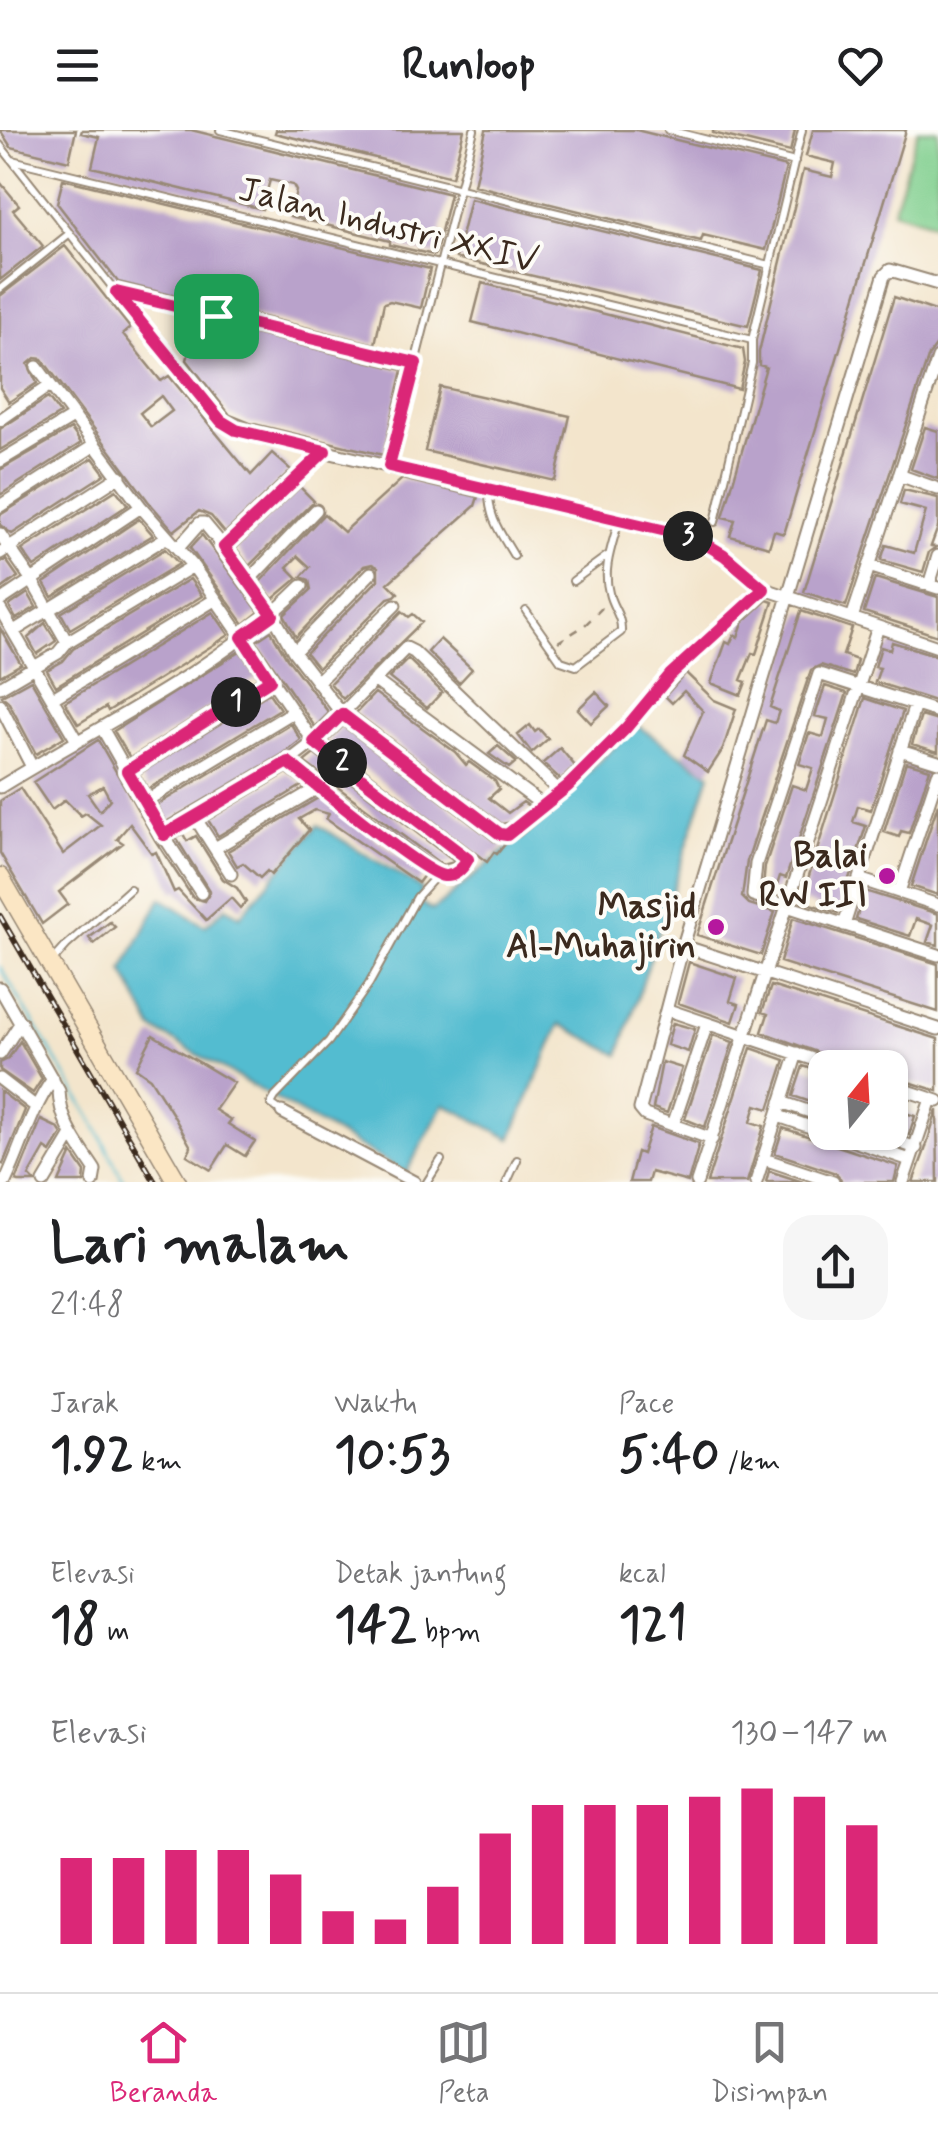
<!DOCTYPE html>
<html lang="id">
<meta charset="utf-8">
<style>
body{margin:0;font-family:Mynerve,sans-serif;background:#f6f6f6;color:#202124;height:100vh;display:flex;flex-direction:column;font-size:38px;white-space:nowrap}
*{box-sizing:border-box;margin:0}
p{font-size:32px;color:#757577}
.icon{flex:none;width:55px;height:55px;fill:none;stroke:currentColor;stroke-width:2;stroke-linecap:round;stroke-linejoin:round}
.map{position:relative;height:1052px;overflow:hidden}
.details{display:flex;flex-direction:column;background:#fff;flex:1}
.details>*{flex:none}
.needle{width:65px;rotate:18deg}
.buttons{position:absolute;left:808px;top:920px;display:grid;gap:20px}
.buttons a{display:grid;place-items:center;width:100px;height:100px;border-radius:20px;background:#fff;box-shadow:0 2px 8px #0004;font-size:50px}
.pin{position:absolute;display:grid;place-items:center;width:85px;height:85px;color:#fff;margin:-42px;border-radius:20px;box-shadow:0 5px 15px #0006}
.km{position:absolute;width:50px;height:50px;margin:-25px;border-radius:50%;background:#222;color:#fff;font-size:28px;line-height:50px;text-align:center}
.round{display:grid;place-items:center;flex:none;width:105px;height:105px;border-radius:30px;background:#f6f6f6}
.headline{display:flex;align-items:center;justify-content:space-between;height:170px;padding:0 50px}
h1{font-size:55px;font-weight:700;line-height:75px}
.stats{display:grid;grid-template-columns:repeat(3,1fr);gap:15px;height:170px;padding:10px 50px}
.stats div{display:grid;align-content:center}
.stats b{font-size:50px;font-weight:700}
.stats small{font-size:28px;font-weight:400}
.stats p{font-size:28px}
.chart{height:280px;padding:20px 50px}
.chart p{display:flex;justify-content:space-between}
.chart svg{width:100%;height:180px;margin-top:10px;stroke:#db2777;stroke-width:6}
header{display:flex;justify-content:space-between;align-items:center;height:130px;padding:0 50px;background:#fff;font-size:45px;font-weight:700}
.dock{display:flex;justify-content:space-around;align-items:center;height:140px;border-top:2px solid #e0e0e0;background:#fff;font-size:28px;color:#757577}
.dock a{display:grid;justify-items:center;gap:5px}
.dock .on{color:#db2777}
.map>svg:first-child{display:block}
.green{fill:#80cf8e;stroke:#5e7c56;stroke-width:2.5}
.water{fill:#53bcd0;stroke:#477377;stroke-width:2.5}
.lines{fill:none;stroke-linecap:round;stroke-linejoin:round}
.stream{stroke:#53bcd0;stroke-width:2.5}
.building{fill:#b9a2cb;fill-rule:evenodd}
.lane-casing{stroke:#978875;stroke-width:10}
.street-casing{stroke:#978875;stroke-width:15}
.secondary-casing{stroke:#978875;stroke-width:21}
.path{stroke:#978875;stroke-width:2.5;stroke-dasharray:8 8;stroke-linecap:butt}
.lane{stroke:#fff;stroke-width:6}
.street{stroke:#fff;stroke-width:11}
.secondary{stroke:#fbe6c4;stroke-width:18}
.rail-casing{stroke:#3b2a1e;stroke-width:6}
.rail{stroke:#fdfcf7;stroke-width:2.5;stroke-dasharray:8;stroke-linecap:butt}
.route-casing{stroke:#fff;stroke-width:20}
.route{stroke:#db2777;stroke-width:12}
.poi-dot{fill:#b5179e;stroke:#fdfcf7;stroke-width:4}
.labels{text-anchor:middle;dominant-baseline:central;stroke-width:8;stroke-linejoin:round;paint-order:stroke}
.street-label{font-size:35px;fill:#3b2a1e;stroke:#fdfcf7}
.poi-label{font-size:35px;font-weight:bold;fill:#3b2a1e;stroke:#fdfcf7;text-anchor:end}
</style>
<header><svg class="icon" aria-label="menu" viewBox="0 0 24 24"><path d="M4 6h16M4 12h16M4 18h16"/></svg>Runloop<svg class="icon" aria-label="heart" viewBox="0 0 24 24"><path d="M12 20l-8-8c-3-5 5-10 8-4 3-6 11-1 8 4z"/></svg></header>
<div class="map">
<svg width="938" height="1052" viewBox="0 0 938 1052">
<rect width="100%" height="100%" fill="#fdfcf7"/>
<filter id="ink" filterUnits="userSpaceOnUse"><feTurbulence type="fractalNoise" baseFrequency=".01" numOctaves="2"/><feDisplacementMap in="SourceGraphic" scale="20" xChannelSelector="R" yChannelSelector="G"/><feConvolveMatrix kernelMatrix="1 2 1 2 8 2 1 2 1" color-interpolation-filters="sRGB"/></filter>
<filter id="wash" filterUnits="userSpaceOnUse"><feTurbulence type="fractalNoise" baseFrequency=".0048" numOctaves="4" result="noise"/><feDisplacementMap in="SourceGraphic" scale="40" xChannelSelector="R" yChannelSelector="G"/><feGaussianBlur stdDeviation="2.25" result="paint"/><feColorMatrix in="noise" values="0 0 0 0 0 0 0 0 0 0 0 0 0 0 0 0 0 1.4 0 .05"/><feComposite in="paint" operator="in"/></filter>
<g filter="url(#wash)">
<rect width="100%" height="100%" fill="#f3e5cc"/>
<path class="green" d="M918,0h20v95l-45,-14z"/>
<path class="water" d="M636,595l74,49 -91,281 -59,-31 -49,115 -67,-35 -38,69 -253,-144 -30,-59 38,-72 44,28 21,-19 14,9 78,-91 103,63v15l12,7 99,-82z"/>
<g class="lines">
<path class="stream" d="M0,837l93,154 31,61"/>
</g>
<g id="blocks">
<path class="building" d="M0,0h76l-7,31 -58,-14z
M82,0h109l259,64 -14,58 -2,3 -44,-10v-4l-100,-25 6,-25 -3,-6 -23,-5 -8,29 -170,-42 7,-30 -18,-4z
M276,0h188l-12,47 -177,-44z
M486,0h150l150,37 -20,83 -63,-15 -2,6 -227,-56z
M713,0h82l-5,22 -77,-19z
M813,0h93l-122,404 -10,-3 -5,16 -39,-11 5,-16 -12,-3 43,-150 -7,-2v-13l44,-182 29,7 3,-14 -29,-7z
M63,49l367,90 -9,39 -31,-7 -6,2 -9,41 -257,-62 -61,-79z
M0,52l19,23 -6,5 30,36 -43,34z
M470,69l292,71 -14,56 -292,-68z
M65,116l65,82 -7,6 38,47 8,-5 82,99 21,-22 19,17 -66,63 -14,-17 -12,-5 -25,20 -26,-30 -106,-142 -7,-1 -7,6 9,19 -28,19 -9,-14v-92zM161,266l11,15 -21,16 -11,-14z
M482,153l261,66 2,13 -6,27 -267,-67z
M894,167l44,15v31l-9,12 -83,251 -42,-14z
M197,190l206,50 -20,85 -133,-32 -20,-8 -43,-55z
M440,257l130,29 -15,65 -130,-30z
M48,268l12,16 -60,36v-21z
M925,297l13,4v48l-27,-10z
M71,299l10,14 -81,52v-25z
M93,328l12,16 -93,60 -12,-9v-10z
M402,349l76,18 -3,9 -87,77 10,10 -3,3 -7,2 -70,70 -12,-15 72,-73v-13l-6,-3 -8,2 -68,71 -12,-22 27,-25 -2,-10 -8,-3 9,-10 -12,-11 -11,11 11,11 -25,21 -13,-17 64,-68 20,18z
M300,357l14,14 -65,65 -13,-18z
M116,360l12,15 -94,62 -12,-17z
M904,360l34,8v29l-7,19 5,1 -7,5 -6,20 -42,-12 5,-15 28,8 12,-42 -26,-7z
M139,389l14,16 -101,62 -8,-14z
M202,405l57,77 -15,12 -54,-76z
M165,419l14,15 -109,65 -9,-16z
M6,430l12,17 -18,13v-28z
M875,448l63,19v39l-74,-24z
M190,449l12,17 -146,90 -9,-16 16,-9 10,-12z
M28,463l8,14 -20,12 -7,-13z
M767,470l6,2 -17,52 -4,-1 -11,27 5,2 -5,13 -30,-12 15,-41 4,2 4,-9 4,2 5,-15z
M402,481l7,6 4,-3 9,8 -79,77 -13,-16z
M801,481l51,17 -9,27 14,5 -4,15 -32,-10 -10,5 -64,191 -5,36 7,7 26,8 -14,43 -64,-20 69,-215 9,3 4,-12 -9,-4z
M213,482l16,23 -121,76 -2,-4 -28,17 -13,-22z
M45,493l11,18 -19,13 -9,-16z
M0,498l21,36 -21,12z
M271,501l16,27 42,55 -14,14 -59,-86z
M440,509l32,30 -13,14 -31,-31z
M892,512l46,14v46l-63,-20 5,-14 -5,-1 6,-20 9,3z
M240,521l18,26 -128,81 -16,-27z
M408,529l34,33 -15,16 -38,-30z
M686,543l28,27 22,9 -13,40 -15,23 -24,-17 19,-44 -19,-20 -12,12 -7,-7z
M31,550l33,57 -28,17 -28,-53 -6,-5z
M825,556l22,7 -61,185 -6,-2 -5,16 -12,-4 2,-22 27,-81 14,5 7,-22 -14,-4 10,-31 14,4 5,-18 -13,-3z
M596,562l13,14 -18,17 -13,-14z
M269,563l11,16 -132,80 -9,-15z
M375,563l80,59 11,13 3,-3 26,19 4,8 -10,9 19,15 15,-11 7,5 -18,15 -10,2 -146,-111z
M865,568l38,13 -32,99 -13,-4 -5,16 13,4 -28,87 -37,-12z
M921,586l17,5v31l-26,-8z
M291,594l10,16 -18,14 -117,68 -9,-17z
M530,595l5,7 4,-3 9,10 -16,14 -14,-18z
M343,596l151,115 12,2 -9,11 -3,-2 -7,10 -159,-121z
M98,610l57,100 38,58 12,3 5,-9 -34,-54 7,-4 4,7 9,-5 27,43 14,9 9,14 -6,6 -9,-10 -25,22 -28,-30 -4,2 -18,-40 -4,2 -22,-30 -13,15 6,4 -64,49 9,12 -26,20 -42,-71v-52l20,-13 43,66 38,-29 -15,-12 -5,3 -16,-16 -13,10 -19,-28zM103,656l7,13 -10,12 -12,-17z
M498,616l18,16 -7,6 -20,-14z
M560,618l15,18 -14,14 -18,-17z
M314,624l141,108 -13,3 -138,-103z
M906,632l24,7 -21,64 -8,-2 -2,6 -15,-5z
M287,643l16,12 -85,51 -10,-16z
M320,667l104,78 -6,8 -92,-64 3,-5 -14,-4 -16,9 10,11 -38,45 -4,-4 -7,7 -17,-15 -6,3 -9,-15z
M938,674v91l-27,-9z
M865,761l73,23v31l-11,-3 6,-17 -17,-6 -6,17 -54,-17z
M793,788l145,46v48l-158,-50z
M110,792l5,5 -21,17 -5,-6z
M689,832l48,16 -7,23 9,3 -6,18 -55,-19z
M771,856l167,53v52l-48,-15v-8h-30l-98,-36 6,-18 -6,-2z
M673,893l22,6 -7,23 -21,-7z
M153,905l81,48 -19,27 16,10 -3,4 27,17 -10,15 -18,-11 -16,25 -24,-15 4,-8 -19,-34 -22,-35 -14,-10z
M713,905l20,7 -28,85 -20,-8z
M20,911l22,38 -9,14 -33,-23v-7l8,-4z
M751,918l34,12 -16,49 -13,-4 -5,17 13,4 -17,56h-40z
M662,932l20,6 -15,45 -14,-5z
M803,936l22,7v34l-32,-11z
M0,961l25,19 -22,54 -3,-2z
M890,978l25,8 -6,19 -19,-6z
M937,980l1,72h-25l12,-32z
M41,990l17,8 4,6 -11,18 -6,-4 -16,28 6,6h-16l-3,-1z
M651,997l48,17 -11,38 -37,-10 -3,10h-19l8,-30 5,2z
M783,998l115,38 -4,16h-52l-6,-9 -61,-20z
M72,1023l13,19 -1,10h-25z
M769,1041l34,11h-37z"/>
</g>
</g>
<g filter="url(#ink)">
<use href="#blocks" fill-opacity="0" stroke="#978875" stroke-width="2.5"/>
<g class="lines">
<defs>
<path id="lane" d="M220,0l550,135
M668,0l127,32
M0,15l199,252
M12,30l740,180
M0,159l70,-56
M117,163l299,70
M389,336l85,-336
M489,359c-1,29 11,43 25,67
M715,392l37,-159v-23l50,-210
M573,451l34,-25
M526,481l35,50 15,5 45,-34c1,-17 -9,-24 -12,-39 -7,-25 4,-49 10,-74
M51,833l16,-18 63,-56
M281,981l-10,-7 4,-7 54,-56 40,-57 48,-87 20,-22
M427,1052l14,-22
M507,1052l10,-22"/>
<path id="street" d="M37,237l104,140 52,59 121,176 153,117c-4,14 -17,17 -29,15l-150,-112
M200,268l21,23 37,15 438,102 14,7 55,44 173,58
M0,290l50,-35
M325,321l-101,96 49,68 21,37 48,62 158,120 16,-3 53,-45 57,-58 44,-53 95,-86
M0,331l73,-44
M899,345l39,14
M0,376l95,-61
M0,404l31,45 36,63
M178,418l22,-25h4l20,24
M0,423l120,-77
M869,436l69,22
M248,451l68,-71
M929,455l9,-29
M0,471l141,-94
M0,479l77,132
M852,488l86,-260
M14,501l153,-94
M294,522l77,-79
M374,550l170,126
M317,552l78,-77
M0,557l58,-34 9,-11 126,-76
M53,568l163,-99
M0,575l32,62
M938,582l-119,-38 -63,190 -3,31 185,60
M102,598l61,107 38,58
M900,620l38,12
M127,641l143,-90
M0,657c99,-61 219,-118 302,-201
M144,672l149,-90
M194,686l37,58
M163,705l125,-73 26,-20 92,-94 8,4 147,141
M215,718l104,-61
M859,749l79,26
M899,762l39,-118
M844,795l71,-220
M683,816l255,83
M0,858l59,103c1,31 19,53 36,79l-2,12
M668,880l171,58
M0,924l21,-32
M0,949l35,27
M890,955l48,16
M781,972l44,15
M282,982l132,70
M778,986l47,16
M673,995l34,-101
M827,1002l83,28
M871,1002l45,16
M712,1009l-67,-24 -5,-6 43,-163 201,-670 6,-6 48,14
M764,1029l69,23
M5,1052c17,-35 25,-71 48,-103
M44,1052l28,-47
M697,1052l181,-555
M756,1052l41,-129
M903,1052l28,-83"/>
<path id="secondary" d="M0,747l177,305"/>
</defs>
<use href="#lane" class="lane-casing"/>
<use href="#street" class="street-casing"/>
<use href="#secondary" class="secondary-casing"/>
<path class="path" d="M558,512l26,-16 22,-22"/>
<use href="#lane" class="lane"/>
<use href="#street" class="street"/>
<use href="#secondary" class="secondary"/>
<defs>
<path id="rail" d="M0,786l155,266"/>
</defs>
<use href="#rail" class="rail-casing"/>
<use href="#rail" class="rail"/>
</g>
</g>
<g class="lines" filter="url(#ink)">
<defs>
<path id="route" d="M116,162l300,71 -27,103 307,72 28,17 40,34 -94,86 -44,53 -58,58 -61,49 -7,-1 -158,-120 -28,28 154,117c-5,9 -13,18 -24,17 -20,-2 -134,-96 -156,-114l-124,73 -37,-64 143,-91 -28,-43 31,-22 -49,-68 101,-96 -89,-21 -15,-9z"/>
</defs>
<use href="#route" class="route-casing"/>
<use href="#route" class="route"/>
</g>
<g class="poi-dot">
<circle cx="887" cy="746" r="10"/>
<circle cx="716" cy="797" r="10"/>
</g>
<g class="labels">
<g class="street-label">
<text transform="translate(388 96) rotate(14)">Jalan Industri XXIV</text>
</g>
<g class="poi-label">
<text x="867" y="726">Balai<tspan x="867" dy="40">RW III</tspan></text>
<text x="696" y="777">Masjid<tspan x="696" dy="40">Al-Muhajirin</tspan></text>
</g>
</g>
</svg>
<div class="buttons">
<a><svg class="needle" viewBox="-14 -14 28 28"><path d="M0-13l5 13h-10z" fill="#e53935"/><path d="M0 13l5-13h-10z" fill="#757577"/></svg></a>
</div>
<div class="pin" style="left:216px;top:186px;background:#1e9e55"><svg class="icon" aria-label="arrive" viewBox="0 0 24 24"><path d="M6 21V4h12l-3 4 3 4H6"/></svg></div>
<b class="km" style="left:236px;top:572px">1</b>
<b class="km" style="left:342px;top:633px">2</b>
<b class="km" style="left:688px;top:406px">3</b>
</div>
<section class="details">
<div class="headline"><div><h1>Lari malam</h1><p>21:48</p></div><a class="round"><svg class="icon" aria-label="share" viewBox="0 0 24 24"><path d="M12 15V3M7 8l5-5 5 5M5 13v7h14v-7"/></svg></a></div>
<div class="stats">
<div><p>Jarak</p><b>1.92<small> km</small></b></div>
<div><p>Waktu</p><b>10:53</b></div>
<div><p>Pace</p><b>5:40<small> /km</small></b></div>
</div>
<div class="stats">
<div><p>Elevasi</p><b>18<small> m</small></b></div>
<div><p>Detak jantung</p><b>142<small> bpm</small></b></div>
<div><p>kcal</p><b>121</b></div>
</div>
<div class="chart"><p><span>Elevasi</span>130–147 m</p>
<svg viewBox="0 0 160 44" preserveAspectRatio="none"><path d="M5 44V23M15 44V23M25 44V21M35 44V21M45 44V27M55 44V36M65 44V38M75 44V30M85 44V17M95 44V10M105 44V10M115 44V10M125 44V8M135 44V6M145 44V8M155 44V15"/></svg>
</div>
</section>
<nav class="dock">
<a class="on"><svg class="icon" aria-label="home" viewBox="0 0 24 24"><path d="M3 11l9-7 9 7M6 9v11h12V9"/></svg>Beranda</a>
<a><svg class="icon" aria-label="map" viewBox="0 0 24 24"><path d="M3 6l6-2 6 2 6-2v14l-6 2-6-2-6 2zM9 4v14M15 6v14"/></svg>Peta</a>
<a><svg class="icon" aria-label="saved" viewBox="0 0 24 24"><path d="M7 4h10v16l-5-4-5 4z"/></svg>Disimpan</a>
</nav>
